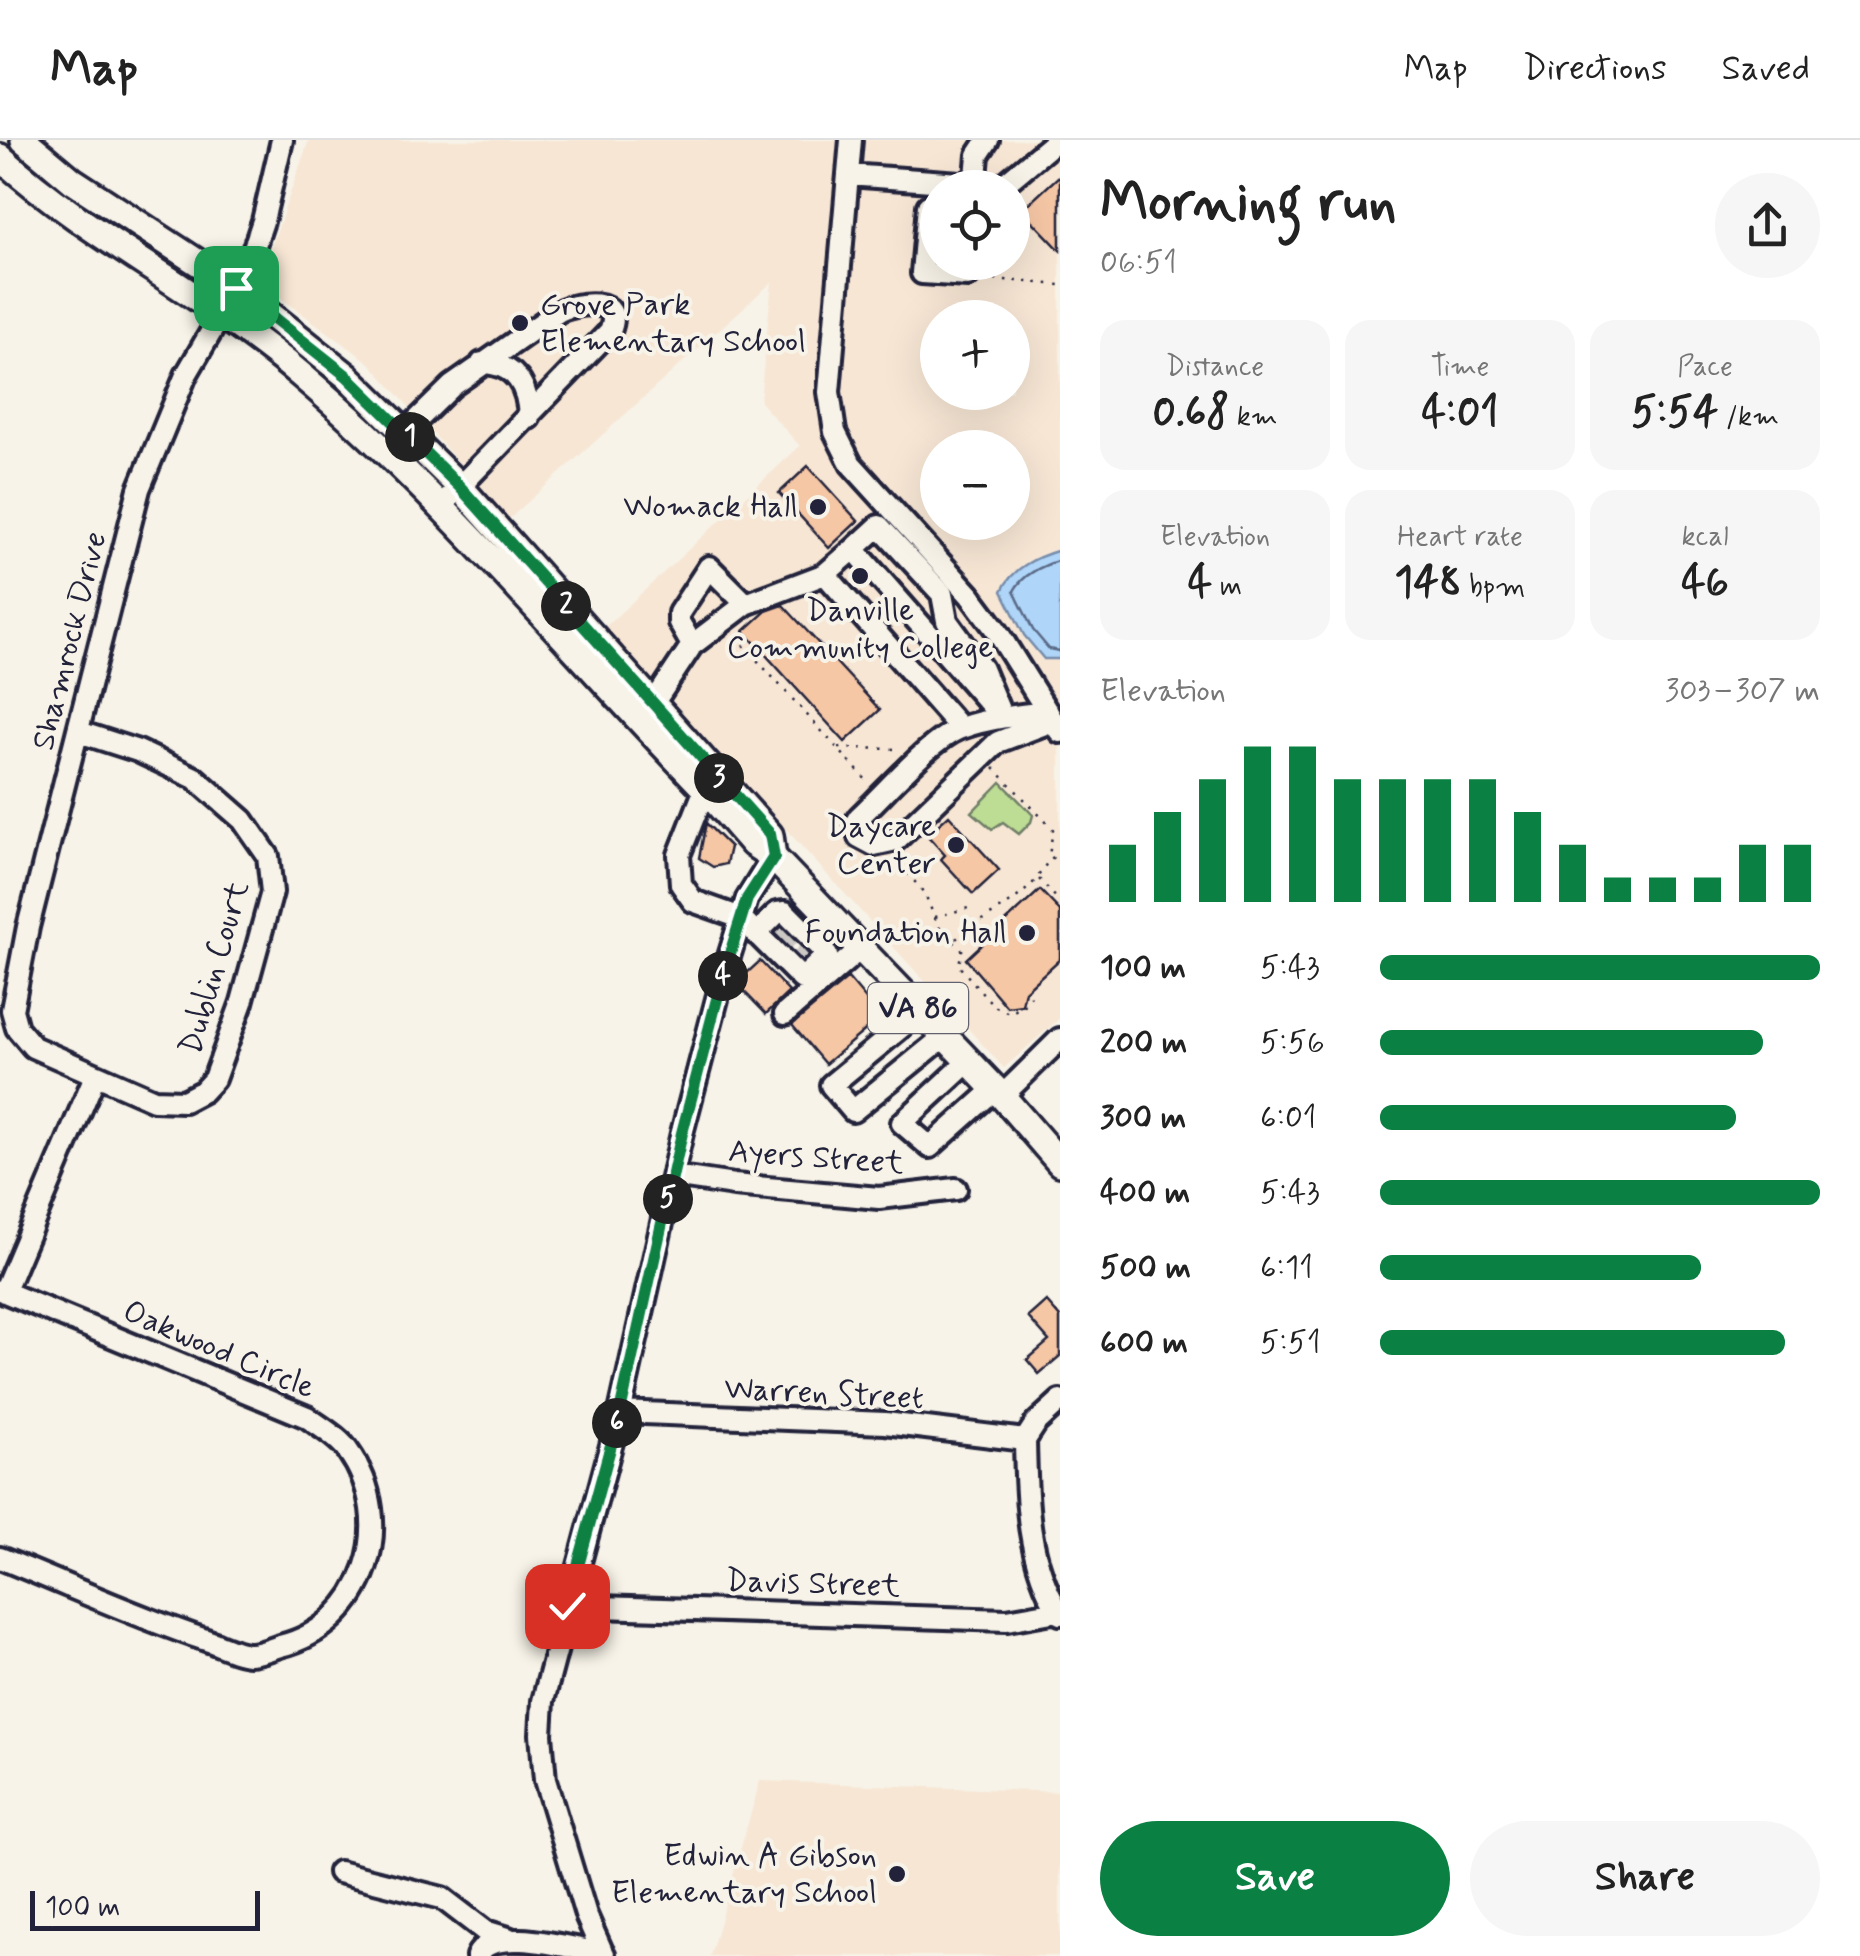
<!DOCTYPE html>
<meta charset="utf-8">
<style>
body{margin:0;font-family:Mynerve,sans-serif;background:#f6f6f6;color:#222;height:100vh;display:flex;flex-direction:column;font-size:38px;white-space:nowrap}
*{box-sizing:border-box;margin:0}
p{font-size:32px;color:#767676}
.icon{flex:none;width:55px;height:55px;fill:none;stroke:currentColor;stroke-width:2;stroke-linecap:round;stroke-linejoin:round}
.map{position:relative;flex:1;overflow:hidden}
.panel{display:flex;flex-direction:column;background:#fff;width:800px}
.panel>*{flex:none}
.controls{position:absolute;left:920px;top:30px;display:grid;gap:20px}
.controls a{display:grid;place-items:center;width:110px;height:110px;border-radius:50%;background:#fff;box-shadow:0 10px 40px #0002;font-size:50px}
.scale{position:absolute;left:30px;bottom:25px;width:230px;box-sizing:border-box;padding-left:10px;border:5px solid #22223b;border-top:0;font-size:28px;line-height:35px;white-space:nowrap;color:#22223b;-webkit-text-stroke:8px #f7f3e8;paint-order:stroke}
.pin{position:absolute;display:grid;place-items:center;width:85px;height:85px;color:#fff;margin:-42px;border-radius:20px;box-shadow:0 5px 15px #0006}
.km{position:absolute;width:50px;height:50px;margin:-25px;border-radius:50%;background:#222;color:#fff;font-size:28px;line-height:50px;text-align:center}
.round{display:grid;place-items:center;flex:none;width:105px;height:105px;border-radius:52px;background:#f6f6f6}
.head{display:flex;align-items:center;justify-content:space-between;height:170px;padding:0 40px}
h1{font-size:55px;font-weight:700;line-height:75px}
.metrics{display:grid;grid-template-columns:repeat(3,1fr);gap:15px;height:170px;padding:10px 40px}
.metrics div{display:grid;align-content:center;border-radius:25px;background:#f6f6f6;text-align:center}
.metrics b{font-size:42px;font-weight:700}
.metrics small{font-size:28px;font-weight:400}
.metrics p{font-size:28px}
.chart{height:280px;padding:20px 40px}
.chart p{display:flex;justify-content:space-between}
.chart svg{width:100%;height:180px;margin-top:10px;stroke:#0b8043;stroke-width:6}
.primary-button{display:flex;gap:20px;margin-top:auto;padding:20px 40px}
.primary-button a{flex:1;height:115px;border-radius:60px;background:#0b8043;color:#fff;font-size:40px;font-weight:700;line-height:115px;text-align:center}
.primary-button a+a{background:#f6f6f6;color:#222}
ul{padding:0 40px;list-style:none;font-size:32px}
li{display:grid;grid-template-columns:160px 120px 1fr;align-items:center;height:75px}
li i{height:25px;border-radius:12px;background:#0b8043}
header{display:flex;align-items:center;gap:60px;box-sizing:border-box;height:140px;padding:0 50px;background:#fff;border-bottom:2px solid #e0e0e0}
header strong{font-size:48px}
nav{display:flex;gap:55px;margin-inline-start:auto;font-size:35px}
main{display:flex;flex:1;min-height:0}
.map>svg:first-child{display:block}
.built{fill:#f7e6d4;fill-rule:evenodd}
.green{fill:#bddc94;stroke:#707f68;stroke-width:2.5}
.water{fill:#afd5f8;stroke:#778dac;stroke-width:2.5}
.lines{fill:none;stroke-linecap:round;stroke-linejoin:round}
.shore{stroke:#5a6a87;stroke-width:2.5}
.building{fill:#f6c7a5;stroke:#22223b;stroke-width:2.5}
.minor-tunnel{stroke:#ccc9c5;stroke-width:20;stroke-dasharray:20 10;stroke-linecap:butt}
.minor-casing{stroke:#22223b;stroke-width:28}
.major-casing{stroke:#22223b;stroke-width:32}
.path{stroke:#22223b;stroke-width:2.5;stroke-dasharray:2.5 8;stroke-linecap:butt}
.minor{stroke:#f7f3e8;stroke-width:20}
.major{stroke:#f7f3e8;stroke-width:25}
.route-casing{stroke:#fff;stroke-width:20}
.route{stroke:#0b8043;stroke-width:12}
.poi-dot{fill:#22223b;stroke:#f7f3e8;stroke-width:4}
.labels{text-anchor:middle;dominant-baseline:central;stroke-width:8;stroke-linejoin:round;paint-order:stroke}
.shield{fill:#f7f3e8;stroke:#62616f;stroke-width:2.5}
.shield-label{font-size:30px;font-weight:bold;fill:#22223b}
.poi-label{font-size:32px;fill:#22223b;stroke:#f7f3e8;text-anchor:end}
.street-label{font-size:32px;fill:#22223b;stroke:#f7f3e8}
</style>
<header>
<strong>Map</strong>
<nav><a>Map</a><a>Directions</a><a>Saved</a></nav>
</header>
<main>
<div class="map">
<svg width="1060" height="1816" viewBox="0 0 1060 1816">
<rect width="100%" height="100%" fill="#f7f3e8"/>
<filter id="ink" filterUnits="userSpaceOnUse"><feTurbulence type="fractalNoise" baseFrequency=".01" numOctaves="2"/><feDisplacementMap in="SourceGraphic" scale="20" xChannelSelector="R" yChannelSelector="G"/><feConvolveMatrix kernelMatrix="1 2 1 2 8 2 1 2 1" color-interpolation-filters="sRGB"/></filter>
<g filter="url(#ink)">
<path class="built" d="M309,0h751v878l-56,50 -401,-439 197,-183 -40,-44 12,-120 -263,237 -139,-156 -111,-81zM938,48h74v74h-74zM938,178h74v74h-74zM938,308h74v74h-74z
M760,1641l300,11v164h-350z"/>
<path class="green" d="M1001,642l32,33 -2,7 -12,12 -16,-12 -11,7 -20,-17z"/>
<path class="water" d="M1060,410v109h-16l-20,-24 -22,-44c10,-23 34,-34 58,-41z"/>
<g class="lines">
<path class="shore" d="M1060,420c-18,6 -37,14 -46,31l19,39 16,19 11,2"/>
</g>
<path class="building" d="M1060,35v75l-38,-40z
M808,326l50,55 -29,27 -50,-55z
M783,465l97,105 -35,32 -101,-111 22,-20z
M949,675l50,55 -26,24 -32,-35 4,-4 -18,-20z
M706,683l24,24 -4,17 -13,3 -14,-9z
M1040,750l20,21v48l-35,32 -3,14 -15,2 -41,-48z
M760,821l29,31 -23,22 -30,-31z
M848,838l33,39 -56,47 -33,-39z
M1046,1161l14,16v39l-21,18 -12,-14 22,-19 -21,-24z"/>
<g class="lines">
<path class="minor-tunnel" d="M780,804l13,-11
M797,822l13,-12"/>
<defs>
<path id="minor" d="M851,0l-22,252 6,40 16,32 119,131 27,36 63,101
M848,35l154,11 55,-46
M975,48l3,-33 10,-15
M938,67l-10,-1 -6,67 46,3 1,-14
M482,223c34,1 46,23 47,55
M395,302l57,-56 107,-75c18,-8 66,-16 51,20l-170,176
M854,409l25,-23 63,68 5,27 35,48 20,48
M825,434l29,-25 137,156
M746,464l79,-30 135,154
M653,564l39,-59 54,-41 -37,-37 -30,46v9l13,23
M1048,572c-29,3 -59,6 -87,16 -31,12 -76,65 -102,89l-3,5 3,15 15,8 22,-5 102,-98 55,-21
M79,592l59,19 57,27 48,42 25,36 4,36 -30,110 -28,77 -11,12 -19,10 -30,-1 -121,-53 -16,-19 -5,-18 16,-83 111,-438 47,-114 60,-103 17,-51 19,-81
M705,649l-26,66 2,29 12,17 48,17 61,61 25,-24 -17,-18 22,-19
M756,794l21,-21 8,-1 25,25
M921,871l-90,74 22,26 92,-75
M785,874l76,-66
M969,921l-67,62 28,24 65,-58
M1002,956l58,-57
M673,1036l61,9 145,13 77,-9
M0,1150l307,127c13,10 32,20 41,34 51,71 18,174 -68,195 -9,3 -21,8 -30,8 -13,0 -31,-10 -44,-14 -70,-23 -138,-55 -206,-82
M4,1152l91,-216
M620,1272l265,11 140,17
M1025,1300c1,60 2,121 35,174
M1025,1300l11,-17 24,-22
M567,1466l440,14 51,-9
M339,1732l103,26 43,33 23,7
M477,1816c14,-32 97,-7 127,-2
M604,1816l-18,-41 -41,-135 -4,-46 2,-33 77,-289 62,-279 41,-157 24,-77 26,-42"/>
<path id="major" d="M24,0l49,41 164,107 110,88 113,111 310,348 3,22
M0,17c93,84 207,137 301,218 147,125 270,276 404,414l48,55 20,13 229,239 58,67"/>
</defs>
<use href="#minor" class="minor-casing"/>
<use href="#major" class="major-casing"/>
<path class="path" d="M984,138l76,7
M996,140l2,-18
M736,497l133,146
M839,608l62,1
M994,628l59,61 -4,27
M894,717l31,37 13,32 25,25 -5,14 36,41 15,7 15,-7 7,-10
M1039,739l21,23
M935,777l37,-10
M956,799c22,-20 50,-30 72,-51 13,-11 16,-28 32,-35"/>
<use href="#minor" class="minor"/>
<use href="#major" class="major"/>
</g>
</g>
<g class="lines" filter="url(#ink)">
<defs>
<path id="route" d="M236,148l111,88 113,111 310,347 4,23 -27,42 -24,77 -41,157 -62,279 -53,194"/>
</defs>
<use href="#route" class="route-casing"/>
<use href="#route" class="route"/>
</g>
<g class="poi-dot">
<circle cx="520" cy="183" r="10"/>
<circle cx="818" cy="367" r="10"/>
<circle cx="860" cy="436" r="10"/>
<circle cx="956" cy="705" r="10"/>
<circle cx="1027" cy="793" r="10"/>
<circle cx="897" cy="1734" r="10"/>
</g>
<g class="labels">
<rect class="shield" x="868" y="843" width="100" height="50" rx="8"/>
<g class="shield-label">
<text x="918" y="868">VA 86</text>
</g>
<g class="poi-label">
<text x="540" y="165" text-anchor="start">Grove Park<tspan x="540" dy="37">Elementary School</tspan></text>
<text x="798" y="367">Womack Hall</text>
<text x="860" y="471" text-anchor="middle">Danville<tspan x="860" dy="37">Community College</tspan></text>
<text x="936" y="687">Daycare<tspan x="936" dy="37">Center</tspan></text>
<text x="1007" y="793">Foundation Hall</text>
<text x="877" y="1716">Edwin A Gibson<tspan x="877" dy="37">Elementary School</tspan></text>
</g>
<g class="street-label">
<text transform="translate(70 501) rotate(-76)">Shamrock Drive</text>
<text transform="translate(215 828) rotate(-74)">Dublin Court</text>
<text transform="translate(816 1018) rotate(4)">Ayers Street</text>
<text transform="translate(219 1210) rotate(23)">Oakwood Circle</text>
<text transform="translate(824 1254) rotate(3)">Warren Street</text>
<text transform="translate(813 1444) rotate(2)">Davis Street</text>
</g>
</g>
</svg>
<div class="controls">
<a><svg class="icon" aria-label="locate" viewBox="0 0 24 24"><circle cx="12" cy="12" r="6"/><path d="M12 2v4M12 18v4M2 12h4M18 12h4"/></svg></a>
<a>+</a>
<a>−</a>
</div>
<div class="scale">100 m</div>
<div class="pin" style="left:236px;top:148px;background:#1e9e55"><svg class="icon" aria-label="arrive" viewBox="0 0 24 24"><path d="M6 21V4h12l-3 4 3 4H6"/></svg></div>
<div class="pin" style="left:567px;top:1466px;background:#d93025"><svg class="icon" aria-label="check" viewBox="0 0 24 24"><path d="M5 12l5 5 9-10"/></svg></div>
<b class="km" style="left:410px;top:297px">1</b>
<b class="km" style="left:566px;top:466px">2</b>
<b class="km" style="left:719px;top:638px">3</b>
<b class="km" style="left:723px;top:836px">4</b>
<b class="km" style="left:668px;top:1059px">5</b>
<b class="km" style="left:617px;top:1283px">6</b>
</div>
<section class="panel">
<div class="head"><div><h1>Morning run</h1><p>06:51</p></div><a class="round"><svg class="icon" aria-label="share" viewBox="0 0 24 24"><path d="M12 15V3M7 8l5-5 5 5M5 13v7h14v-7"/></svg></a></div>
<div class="metrics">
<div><p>Distance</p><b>0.68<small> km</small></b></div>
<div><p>Time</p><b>4:01</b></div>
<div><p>Pace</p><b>5:54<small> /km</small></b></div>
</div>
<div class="metrics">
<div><p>Elevation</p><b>4<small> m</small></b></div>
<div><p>Heart rate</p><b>148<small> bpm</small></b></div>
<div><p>kcal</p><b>46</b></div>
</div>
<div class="chart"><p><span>Elevation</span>303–307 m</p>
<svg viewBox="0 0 160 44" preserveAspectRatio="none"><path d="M5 44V30M15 44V22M25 44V14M35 44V6M45 44V6M55 44V14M65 44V14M75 44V14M85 44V14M95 44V22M105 44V30M115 44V38M125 44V38M135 44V38M145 44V30M155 44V30"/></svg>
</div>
<ul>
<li><b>100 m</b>5:43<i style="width:100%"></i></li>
<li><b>200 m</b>5:56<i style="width:87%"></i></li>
<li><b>300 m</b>6:01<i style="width:81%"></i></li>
<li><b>400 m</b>5:43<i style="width:100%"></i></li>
<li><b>500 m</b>6:11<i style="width:73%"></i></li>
<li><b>600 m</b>5:51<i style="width:92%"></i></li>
</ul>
<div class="primary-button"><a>Save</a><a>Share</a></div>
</section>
</main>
